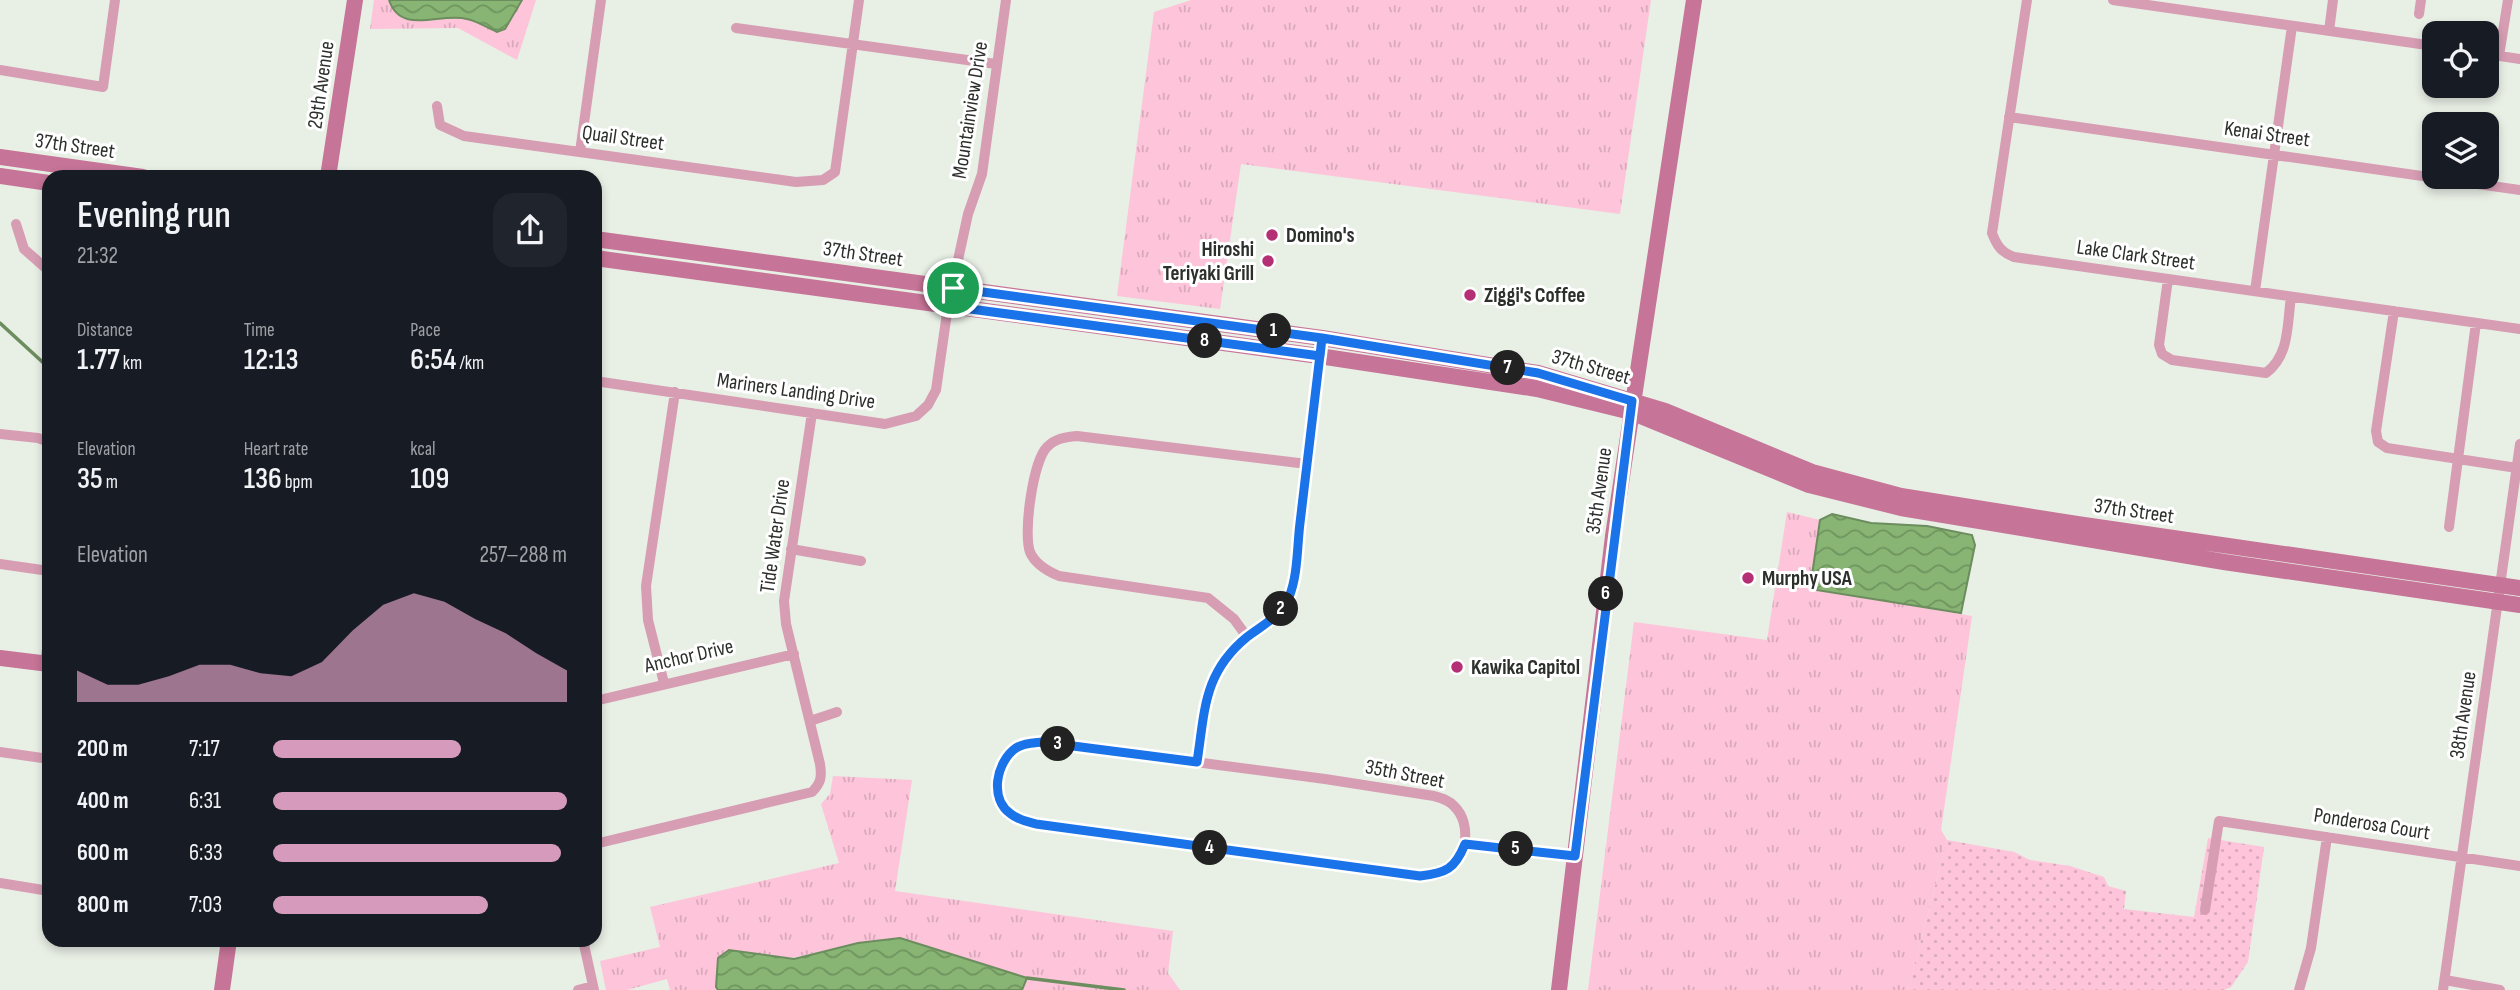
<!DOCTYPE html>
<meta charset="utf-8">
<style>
body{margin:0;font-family:"Sofia Sans Condensed",sans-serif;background:#20242c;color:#f1f3f6;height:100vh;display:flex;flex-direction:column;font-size:26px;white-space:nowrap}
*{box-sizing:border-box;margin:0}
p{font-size:23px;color:#9ea1a6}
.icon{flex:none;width:38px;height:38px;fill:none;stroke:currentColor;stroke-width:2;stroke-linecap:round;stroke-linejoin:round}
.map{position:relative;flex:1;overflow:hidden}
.details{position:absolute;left:42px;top:170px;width:560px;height:777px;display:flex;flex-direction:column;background:#171b24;border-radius:21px;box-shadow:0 4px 10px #0003}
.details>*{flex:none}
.tools{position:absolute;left:2422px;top:21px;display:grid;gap:14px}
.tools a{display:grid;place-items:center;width:77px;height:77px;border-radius:14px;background:#171b24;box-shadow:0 4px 10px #0003;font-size:35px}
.pin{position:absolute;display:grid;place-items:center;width:60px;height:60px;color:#fff;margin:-30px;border:4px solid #fff;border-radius:50%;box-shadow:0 2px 7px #0007}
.km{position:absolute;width:35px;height:35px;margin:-18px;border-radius:50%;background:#222;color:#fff;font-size:19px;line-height:35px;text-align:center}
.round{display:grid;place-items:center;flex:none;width:74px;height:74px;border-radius:21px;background:#20242c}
.summary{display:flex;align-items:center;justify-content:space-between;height:119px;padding:0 35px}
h1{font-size:38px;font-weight:600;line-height:52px}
.metrics{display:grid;grid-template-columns:repeat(3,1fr);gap:10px;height:119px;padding:7px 35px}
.metrics div{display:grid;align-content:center}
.metrics b{font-size:30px;font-weight:600}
.metrics small{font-size:19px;font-weight:400}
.metrics p{font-size:19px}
.chart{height:196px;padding:14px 35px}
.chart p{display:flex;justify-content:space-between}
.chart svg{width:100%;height:126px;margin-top:7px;fill:#d69bbc;opacity:.7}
ul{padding:0 35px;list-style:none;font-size:23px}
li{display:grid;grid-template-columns:112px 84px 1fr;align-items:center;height:52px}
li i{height:18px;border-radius:9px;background:#d69bbc}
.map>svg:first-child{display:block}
.grass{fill:url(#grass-tufts)}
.park{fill:url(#park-dots)}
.water{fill:url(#water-waves);stroke:#6c8d5e;stroke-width:2}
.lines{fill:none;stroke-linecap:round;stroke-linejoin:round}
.stream{stroke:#6c8d5e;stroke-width:3.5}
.street{stroke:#d69db3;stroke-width:10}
.secondary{stroke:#c67497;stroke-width:16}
.route-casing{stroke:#fff;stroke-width:14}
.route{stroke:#1a73e8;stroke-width:9}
.poi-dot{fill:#b42f74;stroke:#fff;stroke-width:2.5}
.labels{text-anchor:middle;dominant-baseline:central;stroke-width:6;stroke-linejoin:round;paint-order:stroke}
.street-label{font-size:21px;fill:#2c2f2b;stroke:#fff}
.poi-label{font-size:21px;font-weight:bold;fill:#2c2f2b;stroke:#fff;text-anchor:start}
</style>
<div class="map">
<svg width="2520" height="990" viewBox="0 0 2520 990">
<defs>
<pattern id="grass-tufts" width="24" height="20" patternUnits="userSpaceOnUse" patternTransform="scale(1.75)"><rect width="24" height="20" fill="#fdc4da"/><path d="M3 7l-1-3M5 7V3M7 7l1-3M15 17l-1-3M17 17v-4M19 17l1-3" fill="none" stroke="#d9a9bb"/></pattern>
<pattern id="park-dots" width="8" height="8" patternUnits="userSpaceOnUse" patternTransform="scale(1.75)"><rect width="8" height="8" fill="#fdc4da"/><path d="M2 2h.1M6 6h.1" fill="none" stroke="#d9a9bb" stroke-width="1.8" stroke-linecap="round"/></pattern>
<pattern id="water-waves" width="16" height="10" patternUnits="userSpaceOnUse" patternTransform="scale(1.75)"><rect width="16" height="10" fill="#88b574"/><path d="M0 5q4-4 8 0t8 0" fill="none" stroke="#6f945f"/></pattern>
</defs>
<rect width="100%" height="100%" fill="#e8efe5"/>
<path class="grass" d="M374,0h162l-19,60 -59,-32 -88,1z
M1191,0h460l-31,214 -379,-50 -21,145 -103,-13 37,-284z
M1787,512l33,8 -9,69 161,27 -31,214 6,10 -39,150h-320l46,-368 133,18z
M833,776l79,4 -17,111 278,40 -5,42 12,17h-158l5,-12 -127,-40 -42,5 -66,15 -63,-8 -13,37 2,3h-48l-3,-11 -40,11h-21l-6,-29 60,-14 -10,-40 189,-44 -18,-59 9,-10z"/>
<path class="park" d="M2208,838l56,9 -16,115 -17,25 -7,3h-316l39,-150 67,12 16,8 40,6 34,11 4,9 18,5 -2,18 70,8z"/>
<path class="water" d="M389,0h133l-17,29 -8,3c-9,-4 -20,-11 -30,-13 -27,-7 -66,17 -78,-19z
M1832,514l39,9 56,3 45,9 3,10 -14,68 -151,-24 10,-69z
M900,938l127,40 -5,12h-304l-2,-3 2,-29 11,-8 65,9 64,-16z"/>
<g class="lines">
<path class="stream" d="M0,323l49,45
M1027,978l97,12"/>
<path class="street" d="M2027,0l-35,233c5,13 9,19 22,24l506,72
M2113,0l321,46
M2419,14l2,-14
M736,28l260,36
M2329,31l4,-31
M2487,54l33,5
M2499,56l9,-56
M0,70l103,17 12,-87
M437,106l3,19 24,11 332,46 27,-2 12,-8 24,-172
M2009,117l511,73
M580,152l21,-152
M16,224l8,25 25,22
M2168,279l-9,66 3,9 10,6 94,13c24,-18 21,-49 25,-76
M2255,291l37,-265
M2394,311l-18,120 2,11 9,6 130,20
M595,381l290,43 31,-8 12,-11 8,-15 12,-84 20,-92 14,-40 24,-174
M0,434l38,4 11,4
M2449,527l27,-204
M791,549l70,12
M0,564l49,7
M1247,637l-13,-18 -26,-21 -149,-22c-12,-5 -24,-12 -29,-24 -7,-19 3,-91 17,-105 9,-9 19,-10 30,-11l230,28
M45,664l4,-30
M664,683l-16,-63 -2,-34 29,-194
M595,701l199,-47
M810,721l27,-9
M1042,742l283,37 109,17c7,2 15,4 20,10 19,18 13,56 -11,67 -7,3 -15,3 -23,3l-384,-52c-8,-2 -18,-4 -25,-10 -22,-15 -16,-52 5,-66 7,-5 17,-5 26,-6z
M0,752l49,7
M1197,762l11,-73 6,-13 33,-39 23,-14 7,-9 12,-17 7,-35 24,-210
M595,844l217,-52c9,-9 10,-15 8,-28l-34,-140 -2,-23 28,-188
M1465,844l110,12
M0,883l49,8
M2205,910l14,-89 301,45
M583,940l11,50
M2445,980l55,10
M578,990l15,-4
M2299,990l12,-42 16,-111
M2443,990l77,-546"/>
<path class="secondary" d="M0,157l143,20
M0,176l49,7
M328,177l27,-177
M595,239l727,99 216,35 127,38 147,61 89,24 176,28 443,64
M595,258l724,98 218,33 94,23 178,73 92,23 323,54 296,43
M0,658l49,6
M222,990l7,-50
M1559,990l54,-454 81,-536"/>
</g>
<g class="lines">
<defs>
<path id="route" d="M953,288l369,50c-7,62 -15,123 -22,185 -3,24 -2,52 -11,74 -9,20 -26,28 -42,40 -44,36 -42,74 -50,125l-155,-20c-9,1 -19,1 -26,6 -20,14 -27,51 -5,66 7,6 17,8 25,10l384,52c26,-3 35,-7 45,-32l110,12 57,-455 -94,-28 -216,-35 -2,18 -372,-50 5,-18"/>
</defs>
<use href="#route" class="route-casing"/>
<use href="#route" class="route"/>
</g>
<g class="poi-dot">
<circle cx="1272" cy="235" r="7"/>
<circle cx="1268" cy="261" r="7"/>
<circle cx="1470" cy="295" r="7"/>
<circle cx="1748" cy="578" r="7"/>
<circle cx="1457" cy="667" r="7"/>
</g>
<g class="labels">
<g class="street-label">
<text transform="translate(321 85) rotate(-82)">29th Avenue</text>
<text transform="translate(970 110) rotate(-81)">Mountainview Drive</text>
<text transform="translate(2267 134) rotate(8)">Kenai Street</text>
<text transform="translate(623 138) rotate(8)">Quail Street</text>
<text transform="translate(75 146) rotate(8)">37th Street</text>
<text transform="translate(863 254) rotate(8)">37th Street</text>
<text transform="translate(2136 255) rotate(8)">Lake Clark Street</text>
<text transform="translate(1591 367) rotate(16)">37th Street</text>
<text transform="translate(796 391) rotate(8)">Mariners Landing Drive</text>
<text transform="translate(1599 491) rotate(-82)">35th Avenue</text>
<text transform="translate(2134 511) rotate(8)">37th Street</text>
<text transform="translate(775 536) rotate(-82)">Tide Water Drive</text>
<text transform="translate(689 656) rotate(-13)">Anchor Drive</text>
<text transform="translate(2463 715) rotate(-82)">38th Avenue</text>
<text transform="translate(1405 774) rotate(11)">35th Street</text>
<text transform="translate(2372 824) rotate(9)">Ponderosa Court</text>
</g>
<g class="poi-label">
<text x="1286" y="235">Domino's</text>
<text x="1254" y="249" text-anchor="end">Hiroshi<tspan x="1254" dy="24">Teriyaki Grill</tspan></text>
<text x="1484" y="295">Ziggi's Coffee</text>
<text x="1762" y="578">Murphy USA</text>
<text x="1471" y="667">Kawika Capitol</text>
</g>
</g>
</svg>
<div class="tools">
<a><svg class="icon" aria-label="locate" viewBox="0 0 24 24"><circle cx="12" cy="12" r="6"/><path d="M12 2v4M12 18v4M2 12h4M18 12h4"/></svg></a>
<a><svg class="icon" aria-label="layers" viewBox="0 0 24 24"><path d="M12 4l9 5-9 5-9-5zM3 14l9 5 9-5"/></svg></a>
</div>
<div class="pin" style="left:953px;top:288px;background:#1e9e55"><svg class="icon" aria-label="arrive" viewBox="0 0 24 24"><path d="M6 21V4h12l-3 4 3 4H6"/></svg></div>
<b class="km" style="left:1274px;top:331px">1</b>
<b class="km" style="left:1281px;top:609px">2</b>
<b class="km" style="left:1058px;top:744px">3</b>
<b class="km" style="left:1210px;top:848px">4</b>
<b class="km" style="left:1516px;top:849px">5</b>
<b class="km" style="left:1606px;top:594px">6</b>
<b class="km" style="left:1508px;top:368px">7</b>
<b class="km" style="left:1205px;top:341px">8</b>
<section class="details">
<div class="summary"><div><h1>Evening run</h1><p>21:32</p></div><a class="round"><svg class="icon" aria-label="share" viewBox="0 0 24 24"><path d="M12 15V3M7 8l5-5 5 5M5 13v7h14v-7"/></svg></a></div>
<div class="metrics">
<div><p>Distance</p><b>1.77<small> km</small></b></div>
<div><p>Time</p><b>12:13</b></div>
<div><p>Pace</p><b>6:54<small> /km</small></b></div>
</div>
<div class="metrics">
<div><p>Elevation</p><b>35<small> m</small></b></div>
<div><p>Heart rate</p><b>136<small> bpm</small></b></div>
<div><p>kcal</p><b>109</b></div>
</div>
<div class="chart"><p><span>Elevation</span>257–288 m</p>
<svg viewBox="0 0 160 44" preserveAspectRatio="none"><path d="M0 44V33L10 38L20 38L30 35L40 31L50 31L60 34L70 35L80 30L90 19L100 10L110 6L120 9L130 15L140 20L150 27L160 33V44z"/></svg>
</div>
<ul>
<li><b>200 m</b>7:17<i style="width:64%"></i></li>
<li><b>400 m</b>6:31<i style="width:100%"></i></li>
<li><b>600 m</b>6:33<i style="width:98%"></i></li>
<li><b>800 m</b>7:03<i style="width:73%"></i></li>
</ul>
</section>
</div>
